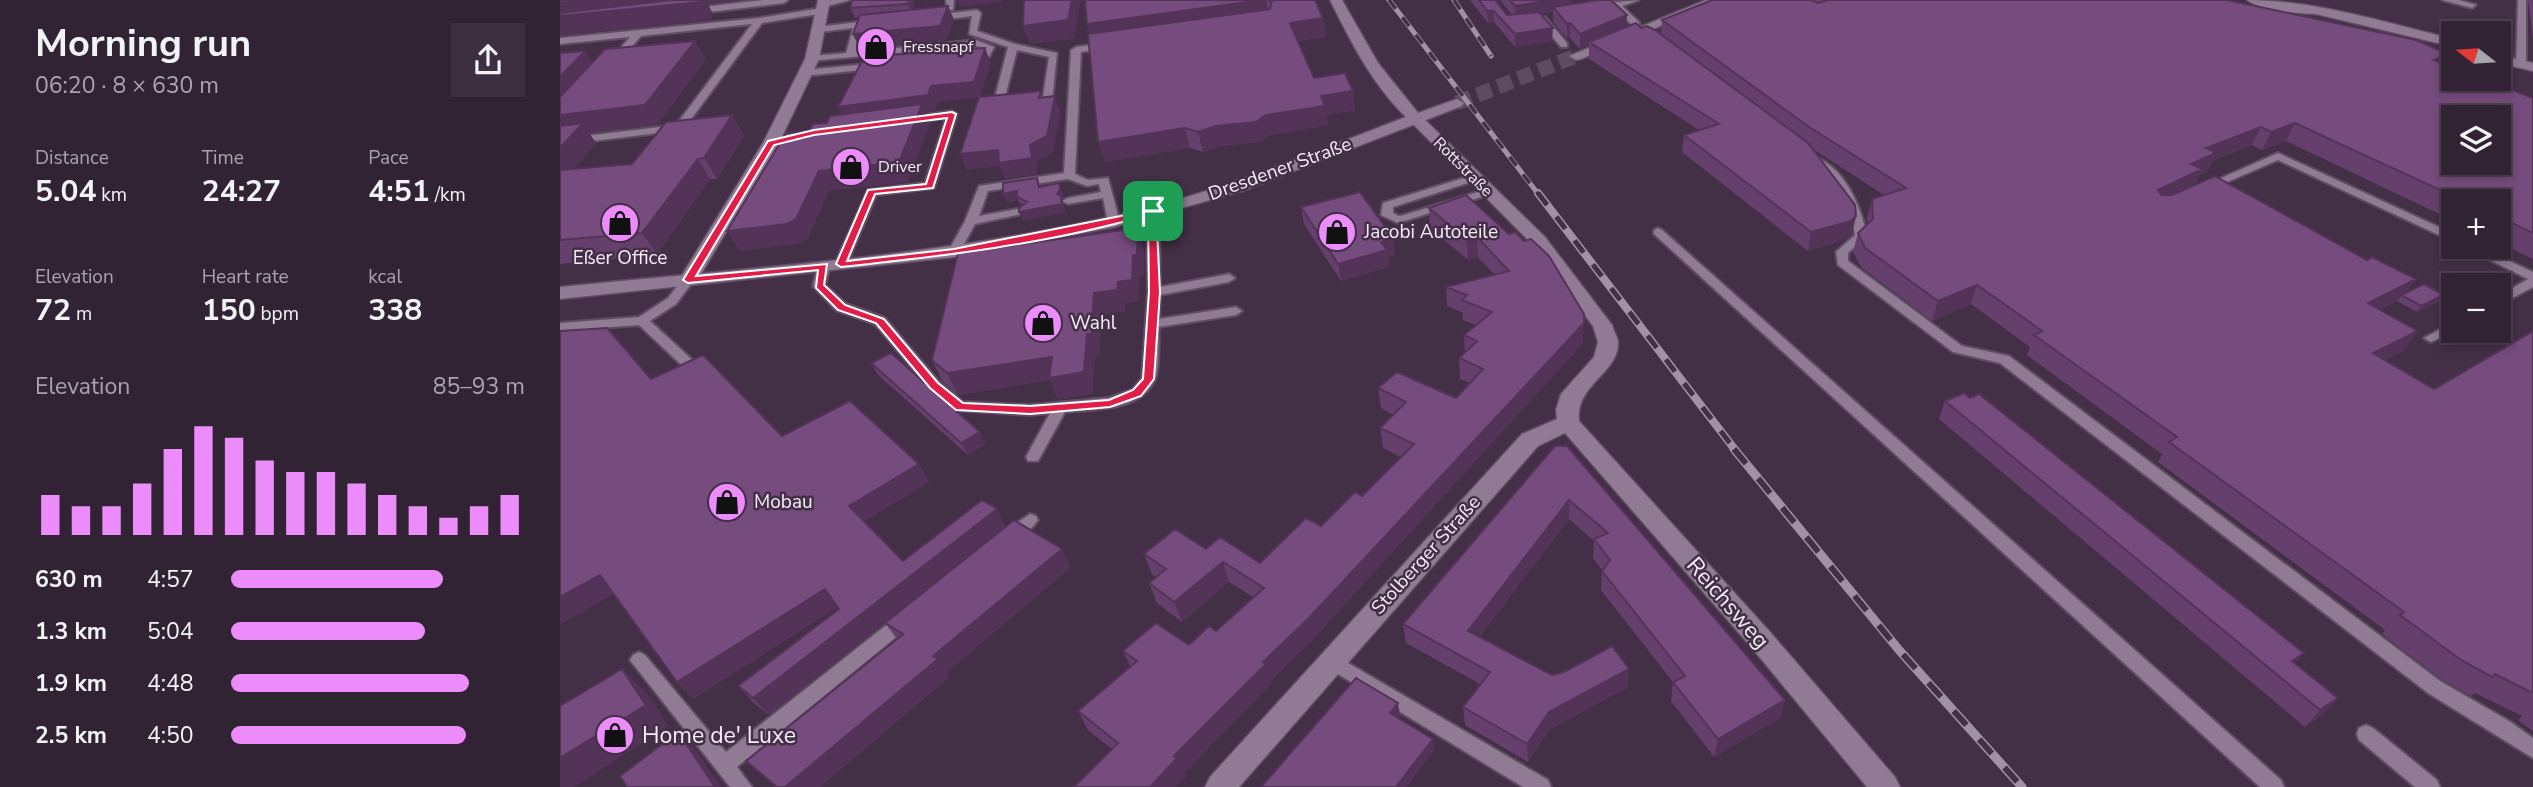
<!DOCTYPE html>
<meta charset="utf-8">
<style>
body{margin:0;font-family:"Nunito Sans",sans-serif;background:#3d2f40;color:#f1f3f6;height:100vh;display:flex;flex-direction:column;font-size:26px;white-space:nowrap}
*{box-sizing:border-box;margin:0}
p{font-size:23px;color:#a8a4ac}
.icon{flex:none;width:38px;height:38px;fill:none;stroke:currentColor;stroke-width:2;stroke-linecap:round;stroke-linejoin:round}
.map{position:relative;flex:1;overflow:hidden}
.drawer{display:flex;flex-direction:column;background:#322334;width:560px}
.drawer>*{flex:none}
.needle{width:46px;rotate:287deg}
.tools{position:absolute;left:1881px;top:21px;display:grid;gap:14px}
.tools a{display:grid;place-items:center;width:70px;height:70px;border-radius:0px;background:#322334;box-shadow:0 4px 10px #0003,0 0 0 2px #4d404f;font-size:35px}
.pin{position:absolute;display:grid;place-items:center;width:60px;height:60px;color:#fff;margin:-30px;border-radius:14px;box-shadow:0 4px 10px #0006}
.round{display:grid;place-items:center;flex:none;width:74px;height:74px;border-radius:0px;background:#3d2f40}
.summary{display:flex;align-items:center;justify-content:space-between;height:119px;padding:0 35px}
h1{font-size:38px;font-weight:700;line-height:52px}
.stats{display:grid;grid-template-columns:repeat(3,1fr);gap:10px;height:119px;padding:7px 35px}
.stats div{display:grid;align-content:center}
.stats b{font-size:30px;font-weight:700}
.stats small{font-size:19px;font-weight:400}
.stats p{font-size:19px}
.chart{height:196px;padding:14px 35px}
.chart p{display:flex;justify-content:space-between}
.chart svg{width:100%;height:126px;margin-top:7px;stroke:#ec8cfb;stroke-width:6}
ul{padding:0 35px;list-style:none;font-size:23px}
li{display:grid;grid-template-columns:112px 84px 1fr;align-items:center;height:52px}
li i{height:18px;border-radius:9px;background:#ec8cfb}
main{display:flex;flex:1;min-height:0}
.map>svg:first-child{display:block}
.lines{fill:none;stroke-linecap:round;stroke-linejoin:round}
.tertiary-tunnel{stroke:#5e4b61;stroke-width:15;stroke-dasharray:15 7;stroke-linecap:butt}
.service-casing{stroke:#5f4e61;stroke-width:4}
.minor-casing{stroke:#5f4e61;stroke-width:3}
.tertiary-casing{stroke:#5f4e61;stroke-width:3}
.service{fill:#907a94;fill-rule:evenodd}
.minor{fill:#907a94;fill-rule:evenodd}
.tertiary{fill:#907a94;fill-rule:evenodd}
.rail-far2-casing{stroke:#a191a4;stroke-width:5}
.rail-far1-casing{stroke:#a191a4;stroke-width:8}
.rail-casing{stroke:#a191a4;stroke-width:9}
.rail-far2{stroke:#432f46;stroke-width:3.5;stroke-dasharray:11;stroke-linecap:butt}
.rail-far1{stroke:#432f46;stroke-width:5;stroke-dasharray:15;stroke-linecap:butt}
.rail{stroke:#432f46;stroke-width:6;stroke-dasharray:19;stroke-linecap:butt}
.wall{fill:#65406c}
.shaded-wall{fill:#533458}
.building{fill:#764b7d;stroke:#533458;stroke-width:2;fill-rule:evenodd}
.route{fill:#e11d48;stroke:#fff;stroke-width:2;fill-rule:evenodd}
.labels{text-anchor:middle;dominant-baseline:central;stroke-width:5;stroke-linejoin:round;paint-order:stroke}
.far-poi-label{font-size:16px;fill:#f7ebf9;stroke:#432f46;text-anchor:start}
.far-street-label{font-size:16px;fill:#f7ebf9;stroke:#432f46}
.street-label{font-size:19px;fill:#f7ebf9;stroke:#432f46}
.poi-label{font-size:19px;fill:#f7ebf9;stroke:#432f46;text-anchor:start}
.near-street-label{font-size:23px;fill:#f7ebf9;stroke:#432f46}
.near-poi-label{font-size:23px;fill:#f7ebf9;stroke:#432f46;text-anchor:start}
</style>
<main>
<section class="drawer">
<div class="summary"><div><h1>Morning run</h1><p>06:20 · 8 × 630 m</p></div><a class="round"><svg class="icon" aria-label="share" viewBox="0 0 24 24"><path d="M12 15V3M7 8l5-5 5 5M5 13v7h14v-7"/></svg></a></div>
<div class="stats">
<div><p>Distance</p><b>5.04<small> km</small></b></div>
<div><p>Time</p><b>24:27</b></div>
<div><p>Pace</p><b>4:51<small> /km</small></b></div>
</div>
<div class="stats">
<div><p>Elevation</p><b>72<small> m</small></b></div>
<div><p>Heart rate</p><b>150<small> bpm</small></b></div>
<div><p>kcal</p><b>338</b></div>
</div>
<div class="chart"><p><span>Elevation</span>85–93 m</p>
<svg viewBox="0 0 160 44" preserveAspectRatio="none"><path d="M5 44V30M15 44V34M25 44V34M35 44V26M45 44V14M55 44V6M65 44V10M75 44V18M85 44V22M95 44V22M105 44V26M115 44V30M125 44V34M135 44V38M145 44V34M155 44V30"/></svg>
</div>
<ul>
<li><b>630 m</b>4:57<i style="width:72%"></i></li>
<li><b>1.3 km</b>5:04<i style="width:66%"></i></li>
<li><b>1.9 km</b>4:48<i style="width:81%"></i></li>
<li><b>2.5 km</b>4:50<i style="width:80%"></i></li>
</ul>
</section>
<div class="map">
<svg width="1973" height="787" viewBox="0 0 1973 787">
<rect width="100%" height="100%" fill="#432f46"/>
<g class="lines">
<path class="tertiary-tunnel" d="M897,103l119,-47"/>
<defs>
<path id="service" d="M203,0h25l-4,3 -91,11 -4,-3 4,-3z
M272,0h18l-26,7 -4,-3z
M386,0h8l-1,10h-6z
M1047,0l10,2 22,-2 -17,6 17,16v4h-6l-19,-18 -16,3v-4l11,-3z
M1882,0h17l17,5 -4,3z
M1958,0h8v64l-5,3 -5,-3z
M262,8l4,3 -1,2 -63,10 -79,107 -123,15v-6l116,-14 76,-101 -111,12 -23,26 -3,1 -5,-3 20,-23 -70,7v-6l199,-20z
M417,10l4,3 -4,18 38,13 42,9 -5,49 -18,2 -5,-3 14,-4 6,-40 -32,-7 -13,51 8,3 -5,3h-13l-1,-2 15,-58 -39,-13 3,-18 -39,5 -4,-3 4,-3z
M979,17h6l22,26v4h-6l-22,-26z
M298,22l4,3 -6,27 120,-12 18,7 -5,10 -19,3 -5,-3 2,-2 15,-2 2,-5 -8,-2 -167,15 -2,-2 5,-3 34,-3 7,-25 -33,4 -4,-3 1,-2z
M546,43l5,3 -2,2 -28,4 -6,122 13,6 20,-2 12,44 -2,2h-8l-2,-2 -5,-24 -35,6 -6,-3 6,-3 33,-6 -2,-8 -12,2 -19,-7 -80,12 -9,25 43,-8 6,3 -6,3 -47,10 -17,31h-8l-2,-3 17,-31 14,-35 85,-13 7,-123 5,-3z
M317,63l3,1v4l-75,8 -5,-3 5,-3z
M392,111l5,3 -23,74 -58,7 -29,69 -2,3h-8l-2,-3 33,-74 57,-7 21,-65 -36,5 -4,-1v-4z
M1718,153l176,81v8l-176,-82 -67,29 -4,1 -6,-3z
M1254,156c31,12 47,50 53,80l-19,17v8l114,85 47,10 431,325 69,40 24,17v20l-105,-65 -428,-330 -47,-11 -115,-87 -2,-13 19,-17c-7,-41 -20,-48 -46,-76z
M913,175l4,1v4l-84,27v6l6,3 5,-1 83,-26 6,3 -2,2 -93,29 -17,-8 2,-12z
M593,208l6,3 1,76 69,-13 6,4 -6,4 -69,13 -1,24 77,-12 6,4 -6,4 -77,12c-1,13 1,44 -5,54 -15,30 -60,28 -89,31l-27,49h-10l-2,-4 24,-44 -20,2 -75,-5 -26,-22 -54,-64 -39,-14 -23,-24 5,-20 2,-3h8l2,3 -5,19 21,19 39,14 54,64 24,20 67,3 79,-7 23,-8 10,-12 6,-86 -1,-81z
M1098,228l4,2 619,550 3,7h-24l-606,-553v-4z
M1904,247h15l54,25v15l-34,18v-9l29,-17z
M128,276l6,4 -18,24 -26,17 50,46 2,3 -2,3h-10l-51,-48 -79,6v-8l79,-6 29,-19 16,-21z
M1894,322l1,9 -24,11 -7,-4z
M470,514l6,2 2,4c-7,10 -23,25 -36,21l-2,-4 2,-4z
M345,613l6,2 3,5 -3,5 -174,142 15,20h-22l-100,-127 3,-5 6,-3 6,3 81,97 173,-137z
M771,653l217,127 3,7h-28l-198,-121 -3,-5 3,-5z
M1806,725l7,3 64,52 3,7h-25l-56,-47 -2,-6 2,-6z"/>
<path id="minor" d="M258,0h12l-11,59 -40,84 -84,141h-14l-2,-4 84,-137 42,-84z
M856,114l5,2 124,121 67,88c1,5 5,11 6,16 2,32 -43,43 -39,80l191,211 125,145 5,10h-33l-115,-139 -187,-215 -27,13 -299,341h-34l5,-10 312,-343 35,-15 -1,-9 5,-16 33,-37 4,-15 -5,-16 -60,-81 -122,-123 -3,-3 3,-3z"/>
<path id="tertiary" d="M770,0h12l36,63 40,50 39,-14 7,4 -2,3 -220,85 -128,36 -160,30 -394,42v-12c184,-19 370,-29 550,-70 102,-22 199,-63 296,-100 -34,-33 -55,-75 -76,-117z
M1146,0h17l-142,59 -5,1 -7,-4z
M1687,0c69,0 139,23 207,39v8l-138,-33c-20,-1 -53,-2 -69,-14z
M1939,55l34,8v8l-34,-8z"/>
</defs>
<use href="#service" class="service-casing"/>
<use href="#minor" class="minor-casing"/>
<use href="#tertiary" class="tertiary-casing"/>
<use href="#service" class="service"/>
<use href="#minor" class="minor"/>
<use href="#tertiary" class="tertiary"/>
<defs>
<path id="rail-far2" d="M829,0l150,195
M894,0l37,56"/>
<path id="rail-far1" d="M978,193l198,258"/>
<path id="rail" d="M1174,449l165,201 123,137"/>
</defs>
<use href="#rail-far2" class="rail-far2-casing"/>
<use href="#rail-far1" class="rail-far1-casing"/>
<use href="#rail" class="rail-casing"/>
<use href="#rail-far2" class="rail-far2"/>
<use href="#rail-far1" class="rail-far1"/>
<use href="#rail" class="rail"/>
</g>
<path class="wall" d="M354,0l-1,9 35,-3 6,14 -8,20 -86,9 -7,-15 6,-17 -4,1 -5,-10z
M525,0h230l8,18 3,19 -28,4 16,37 39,13 2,19 -29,5 2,10 -58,10 -10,7 -40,4 -17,6 -13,-4 -85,14 -7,-20 -8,-108 -3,-10z
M910,0h25l12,15h5l-12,-15h71v4l56,11 -1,12 15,1 20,7 1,-15 50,-20h515l216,63 90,35v161l-34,-16v-42h-45v20l-168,-80 -24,9 -10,-5 -40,16 -5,11 -7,3 -5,10 172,75 49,19 -10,13 34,9 -23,11 -20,-11 -17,9 24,40 -19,10 49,29 99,-58v400l-15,-11 4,-4 -47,-23 -4,3 -30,-17 -59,-45 3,-4 -227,-168 4,-8 -135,-99 3,-8 -59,-43 -39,17 -71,-54 -8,-15 5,-19 10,-9 -1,-6 5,-19 12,-4 -71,-46 43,67 -4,18 -5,5 -39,12 -126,-99 2,-17 15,-5 -110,-71v-14l-9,4 -10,-11h-3l-14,-16v-10l-13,2 12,27 -37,6 -21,-25 -6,1z
M1968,0h5v39z
M0,53l33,9 113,-3 -49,66 -68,8 7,10 -23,26 59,-5 100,-49 12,21 -27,43h-7l-53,75 -97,10z
M499,183l3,8 1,7 -1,1 3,13 -42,9 -1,-15 -4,-6 -11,2 33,-16z
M906,195l117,148 -269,295 -43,42 1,3 -88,90 2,4 -74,-28 -24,-19 -10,-19 53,-44 -8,-16 66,-6 27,-14 37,-34 -24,-15 -47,40 -25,-19 -8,-20 7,-6 -4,-3 -8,-20 62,-5 54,14 61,-37 41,-30 39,-39 -18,-9 -3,-20 14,-13 -13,-7 -3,-20 78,10 14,-15 -10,-4 -1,-21 6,-6 -1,-17 12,-10 -13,-5v-7l-16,-7 -1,-19 49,-12 -17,-18 -10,3 -38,-32 -1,-20z
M741,207l94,48 -7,2 1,10 -48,14 -37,-57z
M584,249v27h-5l-1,25 -13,2 -1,8 -22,4 -3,40 -4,1 -3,38 -34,5 -8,-19 -92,15 -15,-13 -11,-22z
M0,331l91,48 131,57 137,28 10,18 -65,39 39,40 103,-35 65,41 -124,105 2,5 -129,110h-45l-29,-26 151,-122 -12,-16 14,-12 -130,104 -15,-12 -16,-17 101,-77 -2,-2 -144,92 -16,-17 -64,-88 -53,30z
M311,363l115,81 -18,11 -90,-80z
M1385,401l359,252 -9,10 43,35 -16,17 -17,12 -366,-308z
M995,446l230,254 -5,18 -66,39 -43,-56 2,-19 -72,-92 1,-20 -9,-12 1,-17 -25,-22 -90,118 73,38 76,12 -79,43 -21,32 -63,-37 -2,-18 17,-23 -74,-41 -3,-19z"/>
<path class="shaded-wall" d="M22,0h159l-33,4 5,10 -2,6 -151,16v-33z
M349,0h5l-2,14 -4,-10z
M397,0h45l-1,2 -41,5z
M512,0h9l-7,39 -44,5 -7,-18z
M702,0h4l4,17 -177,26 -6,-19z
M991,0h20v9l-18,-2v5l-38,6v-12z
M388,6l6,14 -8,20 -86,9 -7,-15z
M933,10l1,12 -6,1 -1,-12z
M1067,15l-1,15 -37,12v3l-9,4v-15z
M763,18l3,19 -32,4 -4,-18z
M1010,23v15h-3v-14z
M993,28l-1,13 -37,6v-13z
M135,41l11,18 -49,66 -68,8 7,10 -34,39 -2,-2v-65z
M425,48l6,15 -11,34 -42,5 -3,9 -9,1 4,11 -22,59 -79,9 -21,48 -9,5 -59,7 -13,-20 92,-60 27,-48 -8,-16 93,-21z
M25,51l12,18 -37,42v-34z
M1888,54l-10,17 -4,-11z
M793,91l2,19 -29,5 2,10 -58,10 -10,7 -40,4 -17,6 -5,-20 18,-6 50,-11 55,-19z
M495,96l6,16 -8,40 -17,10 2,12 -33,5 -5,-13 -33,4 -7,-16 70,-9z
M172,115l12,21 -27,43 -13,-21z
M1735,123l-9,18 -24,9 9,-18z
M1701,127l-9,18 -40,16 -5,11 -7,3 -6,13 -45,21 9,-19 48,-42z
M625,128l5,20 -85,14 -7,-20z
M138,159l12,20 -53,75 -15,-21z
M499,183l3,8 1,7 -1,1 3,13 -42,9 -4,-9 38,-18z
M457,191l1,9 -11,2 -4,-8z
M1296,216l-4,18 -5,5 -39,12 3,-19z
M578,228l6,21v27h-5l-1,25 -13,2 -1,8 -22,4 -3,40 -4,1 -3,38 -34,5 -8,-19 -92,15 -11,-22 140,-39 7,-41 24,-11 15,-27z
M917,237l1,20 -10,3 -1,-20z
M833,238l2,17 -7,2 1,10 -48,14 -3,-17 43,-22z
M1856,279l-12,17 -3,-1 -4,6 -41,21 12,-19z
M1417,285l-6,19 -39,17 6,-20z
M1884,295l-4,6 -23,11 4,-6z
M1024,323l-1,20 -269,295 -43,42 1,3 -88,90 2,4 -10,10h-26l24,-31z
M1858,331l-14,19 -44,22 13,-19z
M420,432l6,12 -18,11 -7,-12z
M359,464l10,18 -69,41 -11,-17z
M1009,500v19l-99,131 -2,-19z
M437,509l9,18 -237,188 -16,-17z
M502,549l9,18 -124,105 2,5 -129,110h-35l148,-131z
M663,562l6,20 -47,40 -8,-20z
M40,575l16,17 -56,32v-27z
M265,589l13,18 -145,92 -16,-17z
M1744,653l-15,17 -12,8 15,-17z
M62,669l23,22 24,35 -95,61h-14v-29z
M1069,669l-1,18 -79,43 -21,32 -1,-18 22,-32z
M1778,698l-16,17 -17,12 15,-17z
M1225,700l-5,18 -66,39 4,-18z
M838,703l2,12 -8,9 -2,-11z
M121,736l16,15 24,36h-6z
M873,739l1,11 -27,37h-11z"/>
<path class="building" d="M0,0h22l-22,3z
M111,0h31l-1,2 -141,14v-3z
M292,0h57l-1,4 -58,4z
M464,0h48l-4,20 -45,6z
M525,0h177l-175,24z
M708,0h47l8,18 -33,5 24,55 31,-5 8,18 -32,5 4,10 -59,9 -10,7 -40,4 -18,6 -13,-4 -87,14 -10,-108 182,-25 2,-8z
M919,0h16l12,15 32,-3 14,16 -38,6 -22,-24 -6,1z
M950,0h41l-36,6z
M1038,0h13l16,15 -47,19 -10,-11 -3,1 -14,-17z
M1152,0h99l7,3 11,-3h398l189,40 32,14 -14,6 20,7v12h29l50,19v135l-34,-16v-16h-35l-169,-78 -24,9 -10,-5 -55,21 10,5 -25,11 11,5 -44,21 4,5h10l43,-19 152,84 5,-3 44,22 -48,24 50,28 -45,22 61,36 99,-58v362l-38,-19 -3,3 -31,-17 -61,-45 4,-3 -235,-170 8,-5 -143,-102 8,-4 -65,-46 -39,16 -73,-53 -7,-15 15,-14 -1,-20 34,-11 -97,-61 -147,-107zM1894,117h45v46h-45z
M388,6l-8,20 -87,8 7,-19z
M1076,23l5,5 6,-2 8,4 153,113 47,62 1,11 -5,5 -40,11 -127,-97 35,-11 -130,-82z
M135,41l-50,64 -85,10v-18l45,-48z
M425,48l-11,34 -43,4 -3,9 -90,12 26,-50z
M25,51l-25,26v-24z
M481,91l-2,7 16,-2 -8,40 -17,9 2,13 -33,5 -1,-13 -38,4 19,-57z
M362,104l-23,58 -80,9 -23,48 -9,5 -60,7 59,-98 23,-2 4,-7 14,-1 3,-7z
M172,115l-28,43 -6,1 -56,74 -82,7v-70l72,-6 34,-42z
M23,123l-23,25v-22z
M477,178l2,9 20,-4 1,6 -3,5 4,2 1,8 -43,8v-4l8,-6 -10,-5v-6l-14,3v-11z
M800,192l33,46 -12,4 6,8 -49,14 -37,-57z
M906,195l43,39 6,-2 9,9 7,-2 18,17 35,58v9l-275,295 -46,44 3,2 -92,92 3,2 -27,29h-76l44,-44 -40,-32 59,-50 -14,-10 33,-28 33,22 20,-19 7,5 48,-43 -41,-26 -49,40 -25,-19 17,-14 -22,-15 31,-25 31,20 14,-12 40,26 46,-45 15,8 34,-34 7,4 52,-52 -34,-16 26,-26 -28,-14 19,-16 59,26 27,-29 -24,-11 18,-17 -13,-6 28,-23 -30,-12 5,-5 -21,-8 63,-16 -32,-34 -10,3 -38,-32z
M578,228l-1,27h-4l-1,25 -14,2 -1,8 -23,3 -3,41h-4l-3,38 -35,6 3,-21 -105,16 -15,-13 26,-107z
M1864,284l20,11 -23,11 -20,-11z
M47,328l44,51 52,-24 79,81 68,-35 69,63 -70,42 54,55 79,-61 15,9 -244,189 -15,-12 101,-77 -14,-20 -148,93 -77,-107 -40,22v-266z
M331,353l89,79 -19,11 -90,-80z
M1404,393l6,5 9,-4 325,259 -12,8 46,37 -18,12 -375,-309z
M995,446h12l218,254 -67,39 -45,-57 12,-6 -83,-105 8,-11 -16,-21 14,-6 -39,-33 -101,131 84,44 12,-3 48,-26 17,23 -80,43 -22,32 -64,-37 27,-35 -87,-48z
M454,520l48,29 -129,107 5,3 -153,128h-8l-31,-26 157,-127 -18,-11z
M62,669l24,36 -86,53v-52z
M796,678l42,25 -8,10 43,26 -37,48h-135z
M113,736h8l34,51h-88l-7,-11z"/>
<path class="route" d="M392,112l4,2 -23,74 -58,6 -28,67 107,-12 202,-40 4,83 -6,87 -13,17 -31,11 -80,7 -74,-4 -26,-22 -54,-65 -38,-13 -22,-22 2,-18 -130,13 -5,-3 85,-139 46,-11zM387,118l-21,66 -58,6 -32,74 5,3c103,-11 207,-23 307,-52l1,77 -6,87 -10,11 -24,10 -79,6 -67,-3 -25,-20 -54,-64 -39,-14 -21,-20 3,-21 -131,12 78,-131 40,-10z"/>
<defs>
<symbol id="shop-disc" viewBox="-11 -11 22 22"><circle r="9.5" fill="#ec8cfb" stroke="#432f46"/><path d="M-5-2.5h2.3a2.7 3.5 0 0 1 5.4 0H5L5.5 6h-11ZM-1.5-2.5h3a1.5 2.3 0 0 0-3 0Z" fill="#111"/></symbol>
</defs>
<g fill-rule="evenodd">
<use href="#shop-disc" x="294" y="25" width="44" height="44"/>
<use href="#shop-disc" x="269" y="145" width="44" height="44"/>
<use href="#shop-disc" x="38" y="201" width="44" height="44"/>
<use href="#shop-disc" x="755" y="210" width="44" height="44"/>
<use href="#shop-disc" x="461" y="301" width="44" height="44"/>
<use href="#shop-disc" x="145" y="480" width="44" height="44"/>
<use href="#shop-disc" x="33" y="713" width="44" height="44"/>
</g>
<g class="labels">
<g class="far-poi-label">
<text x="343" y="47">Fressnapf</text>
<text x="318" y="167">Driver</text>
</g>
<g class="far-street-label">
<text transform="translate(903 167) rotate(45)">Rottstraße</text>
</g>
<g class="street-label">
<text transform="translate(720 169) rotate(-20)">Dresdener Straße</text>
<text transform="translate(866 555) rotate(-48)">Stolberger Straße</text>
</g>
<g class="poi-label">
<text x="804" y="232">Jacobi Autoteile</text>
<text x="60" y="258" text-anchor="middle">Eßer Office</text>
<text x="510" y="323">Wahl</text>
<text x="194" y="502">Mobau</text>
</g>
<g class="near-street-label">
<text transform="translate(1168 603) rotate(49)">Reichsweg</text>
</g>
<g class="near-poi-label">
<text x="82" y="735">Home de' Luxe</text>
</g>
</g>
</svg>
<div class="tools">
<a><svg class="needle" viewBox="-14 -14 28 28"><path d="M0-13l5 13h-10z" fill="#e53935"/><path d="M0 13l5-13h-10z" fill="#a8a4ac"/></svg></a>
<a><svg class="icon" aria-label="layers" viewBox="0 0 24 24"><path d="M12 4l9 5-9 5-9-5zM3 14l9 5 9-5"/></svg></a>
<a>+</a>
<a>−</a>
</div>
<div class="pin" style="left:593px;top:211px;background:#1e9e55"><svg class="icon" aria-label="arrive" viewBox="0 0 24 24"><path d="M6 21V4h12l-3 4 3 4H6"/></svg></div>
</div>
</main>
